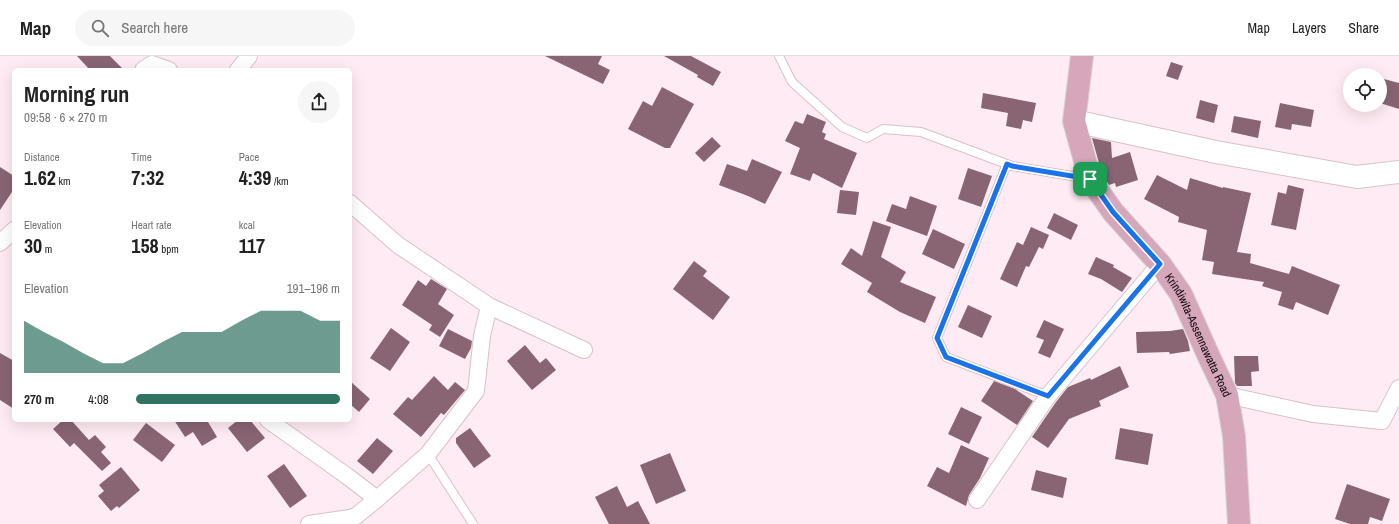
<!DOCTYPE html>
<meta charset="utf-8">
<style>
body{margin:0;font-family:"Archivo Narrow",sans-serif;background:#f6f6f6;color:#222;height:100vh;display:flex;flex-direction:column;font-size:15px;white-space:nowrap}
*{box-sizing:border-box;margin:0}
p{font-size:13px;color:#767676}
.icon{flex:none;width:22px;height:22px;fill:none;stroke:currentColor;stroke-width:2;stroke-linecap:round;stroke-linejoin:round}
.map{position:relative;flex:1;overflow:hidden}
.panel{position:absolute;left:12px;top:12px;width:340px;height:354px;display:flex;flex-direction:column;background:#fff;border-radius:6px;box-shadow:0 4px 16px #0002}
.panel>*{flex:none}
.tools{position:absolute;left:1343px;top:12px;display:grid;gap:8px}
.tools a{display:grid;place-items:center;width:44px;height:44px;border-radius:50%;background:#fff;box-shadow:0 4px 16px #0002;font-size:20px}
.pin{position:absolute;display:grid;place-items:center;width:34px;height:34px;color:#fff;margin:-17px;border-radius:8px;box-shadow:0 2px 6px #0006}
.round{display:grid;place-items:center;flex:none;width:42px;height:42px;border-radius:21px;background:#f6f6f6}
.overview{display:flex;align-items:center;justify-content:space-between;height:68px;padding:0 12px}
h1{font-size:22px;font-weight:700;line-height:30px}
.figures{display:grid;grid-template-columns:repeat(3,1fr);gap:6px;height:68px;padding:4px 12px}
.figures div{display:grid;align-content:center}
.figures b{font-size:20px;font-weight:700}
.figures small{font-size:11px;font-weight:400}
.figures p{font-size:11px}
.chart{height:112px;padding:8px 12px}
.chart p{display:flex;justify-content:space-between}
.chart svg{width:100%;height:72px;margin-top:4px;fill:#327260;opacity:.7}
ul{padding:0 12px;list-style:none;font-size:13px}
li{display:grid;grid-template-columns:64px 48px 1fr;align-items:center;height:30px}
li i{height:10px;border-radius:5px;background:#327260}
header{display:flex;align-items:center;gap:24px;box-sizing:border-box;height:56px;padding:0 20px;background:#fff;border-bottom:1px solid #e0e0e0}
header strong{font-size:19px}
nav{display:flex;gap:22px;margin-inline-start:auto;font-size:14px}
.search{width:280px;height:36px;background:#f6f6f6;display:flex;align-items:center;gap:10px;box-sizing:border-box;padding:0 14px;border-radius:22px;color:#767676;font-size:15px}
.map>svg:first-child{display:block}
.building{fill:#896574}
.lines{fill:none;stroke-linecap:round;stroke-linejoin:round}
.lane-casing{stroke:#d9c1ca;stroke-width:10}
.street-casing{stroke:#d9c1ca;stroke-width:18}
.secondary-casing{stroke:#d9c1ca;stroke-width:24}
.primary-casing{stroke:#d4d3d3;stroke-width:24}
.lane{stroke:#fff;stroke-width:8}
.street{stroke:#fff;stroke-width:16}
.secondary{stroke:#fff;stroke-width:22}
.primary{stroke:#d6a6bb;stroke-width:22}
.route-casing{stroke:#fff;stroke-width:8}
.route{stroke:#1a73e8;stroke-width:5}
.labels{text-anchor:middle;dominant-baseline:central;stroke-width:4;stroke-linejoin:round;paint-order:stroke}
.street-label{font-size:12px;fill:#120a0d;stroke:#fff}
</style>
<header>
<strong>Map</strong>
<div class="search"><svg class="icon" aria-label="search" viewBox="0 0 24 24"><circle cx="10" cy="10" r="6"/><path d="M15 15l6 6"/></svg>Search here</div>
<nav><a>Map</a><a>Layers</a><a>Share</a></nav>
</header>
<div class="map">
<svg width="1399" height="468" viewBox="0 0 1399 468">
<rect width="100%" height="100%" fill="#ffebf3"/>
<path class="building" d="M77,0h33l14,14h-34z
M545,0h57l-4,8 12,6 -7,14z
M664,0h27l30,16 -8,14 -16,-9 1,-2z
M1171,6l12,4 -5,14 -12,-4z
M1380,22l19,5v26l-19,-6z
M662,31l32,17 -24,44h-5l-37,-19 15,-28 9,5z
M983,37l53,10 -4,19 -9,-2 -2,9 -15,-3 2,-13 -27,-5z
M1200,44l18,5 -4,18 -18,-5z
M1280,47l34,7 -3,17 -19,-3 -1,6 -16,-3z
M807,58l19,8 -4,10 4,2 -2,5 33,14 -15,35 -29,-15 -3,8 -20,-7 10,-26 -15,-7 10,-20 8,3z
M1234,60l27,5 -3,17 -27,-6z
M712,81l9,9 -17,16 -9,-9z
M1092,82l19,4 1,16 18,-6 8,28 -22,7 -1,-4 -6,2 -7,-11z
M752,103l30,13 -17,32 -17,-8 -29,-11 8,-21 20,7z
M0,111l14,9v13l-14,21z
M968,112l24,8 -11,31 -23,-8z
M1157,119l30,15 3,-12 33,10v-1l28,6 -14,59 14,2 -1,9 39,11 3,-8 48,19 -12,30 -32,-13 -3,8 -15,-5 4,-13 -20,-6 2,-4 -52,-8 2,-12 -12,-2 5,-30 -29,-8 1,-5 -35,-18z
M1288,129l16,4 -8,41 -25,-5 7,-33 8,2z
M840,134l19,2 -3,23 -19,-2z
M910,140l27,10 -10,30 -41,-15 6,-17 14,5z
M1054,157l24,12 -7,15 -24,-12z
M873,165l18,6 -10,30 25,15 -6,10 36,15 -11,26 -25,-11 -33,-20 5,-9 -31,-19 10,-16 11,8z
M1031,171l18,8 -6,14 -4,-2 -10,20 -3,-1 -9,21 -17,-8 17,-37 6,3z
M933,173l32,15 -11,25 -32,-15z
M1096,201l18,8 -1,2 19,11 -10,14 -21,-13 -13,-5z
M694,205l13,10 -4,5 27,21 -17,23 -40,-31z
M431,223l16,10 -9,15 16,11 -14,22 -11,-7 3,-5 -30,-20 16,-25 8,6z
M968,249l24,11 -10,22 -24,-11z
M1044,264l20,9 -14,29 -12,-5 6,-13 -8,-3z
M391,272l19,14 -20,29 -20,-13z
M448,273l24,12 -1,7 -6,11 -26,-13z
M1183,273l5,12 2,10 -20,3 -1,-2 -32,1 -1,-21 34,-1z
M525,289l15,18 6,-5 10,12 -24,20 -25,-29z
M0,297l14,8v48l-14,-9z
M1234,300h24l1,15 -8,1 1,14h-15l-2,-3z
M1120,310l9,21 -30,14 2,5 -32,13 -21,29 -16,-11 24,-35 12,-15 22,-9 1,2z
M434,320l14,14 7,-8 10,8 -21,25 -3,-2 -20,24 -28,-23 15,-17 4,3z
M350,325l20,18 -11,13 -9,-8z
M994,325l21,8 18,12 -16,24 -36,-24z
M961,351l21,10 -13,27 -21,-10z
M63,364h8l18,20 6,-5 11,12 -5,5 10,11 -9,8 -28,-28 -4,4 -17,-18z
M174,364h37l-3,2 9,15 -15,9 -9,-14 -8,5z
M238,364h12l15,18 -18,14 -19,-24z
M146,367l29,22 -13,17 -29,-22z
M470,372l21,28 -17,12 -18,-25v-5z
M1120,372l33,6 -5,31 -33,-6z
M377,382l16,13 -20,23 -16,-13z
M961,389l28,13 -9,20 -11,17 -3,11 -39,-20 10,-19 12,6z
M670,397l16,38 -30,13 -16,-39z
M284,408l23,32 -17,12 -23,-32z
M121,411l19,23 -21,18 -2,-2 -6,5 -13,-15 6,-5 -5,-6z
M1036,414l31,8 -4,20 -32,-8z
M1347,428l43,15 -8,22 -12,-4 -2,7h-18l-15,-5z
M617,430l10,21 11,-6 12,23h-41l-14,-27z"/>
<g class="lines">
<defs>
<path id="lane" d="M779,0l13,26 50,45 25,11 16,-9 38,3 91,34 77,13
M1007,108l-70,174 9,19 102,39
M428,398l45,70"/>
<path id="street" d="M143,14l9,-6 17,6
M238,14l11,-14
M350,147l48,42 91,61 95,44
M0,187l14,-13
M1227,339l86,19 69,7 17,-33
M268,364l79,56 30,23
M977,444l71,-104 112,-132
M309,468l41,-6 6,-2 21,-17 51,-45 48,-63 6,-55 7,-30"/>
<path id="secondary" d="M1074,65l142,31 141,25 42,-5"/>
<g id="primary">
<path id="s1" d="M1082,0l-8,65 16,58 23,33 47,52 21,30 29,65 17,36 7,41 5,88"/>
</g>
</defs>
<use href="#lane" class="lane-casing"/>
<use href="#street" class="street-casing"/>
<use href="#secondary" class="secondary-casing"/>
<use href="#primary" class="primary-casing"/>
<use href="#lane" class="lane"/>
<use href="#street" class="street"/>
<use href="#secondary" class="secondary"/>
<use href="#primary" class="primary"/>
</g>
<g class="lines">
<defs>
<path id="route" d="M1007,108l5,2 78,13 23,33 47,52 -112,132 -102,-39 -9,-19z"/>
</defs>
<use href="#route" class="route-casing"/>
<use href="#route" class="route"/>
</g>
<g class="labels">
<g class="street-label">
<text stroke="none"><textPath href="#s1" startOffset="317">Krindiwita-Assennawatta Road</textPath></text>
</g>
</g>
</svg>
<div class="tools">
<a><svg class="icon" aria-label="locate" viewBox="0 0 24 24"><circle cx="12" cy="12" r="6"/><path d="M12 2v4M12 18v4M2 12h4M18 12h4"/></svg></a>
</div>
<div class="pin" style="left:1090px;top:123px;background:#1e9e55"><svg class="icon" aria-label="arrive" viewBox="0 0 24 24"><path d="M6 21V4h12l-3 4 3 4H6"/></svg></div>
<section class="panel">
<div class="overview"><div><h1>Morning run</h1><p>09:58 · 6 × 270 m</p></div><a class="round"><svg class="icon" aria-label="share" viewBox="0 0 24 24"><path d="M12 15V3M7 8l5-5 5 5M5 13v7h14v-7"/></svg></a></div>
<div class="figures">
<div><p>Distance</p><b>1.62<small> km</small></b></div>
<div><p>Time</p><b>7:32</b></div>
<div><p>Pace</p><b>4:39<small> /km</small></b></div>
</div>
<div class="figures">
<div><p>Elevation</p><b>30<small> m</small></b></div>
<div><p>Heart rate</p><b>158<small> bpm</small></b></div>
<div><p>kcal</p><b>117</b></div>
</div>
<div class="chart"><p><span>Elevation</span>191–196 m</p>
<svg viewBox="0 0 160 44" preserveAspectRatio="none"><path d="M0 44V12L10 19L20 25L30 32L40 38L50 38L60 32L70 25L80 19L90 19L100 19L110 12L120 6L130 6L140 6L150 12L160 12V44z"/></svg>
</div>
<ul>
<li><b>270 m</b>4:08<i style="width:100%"></i></li>
</ul>
</section>
</div>
